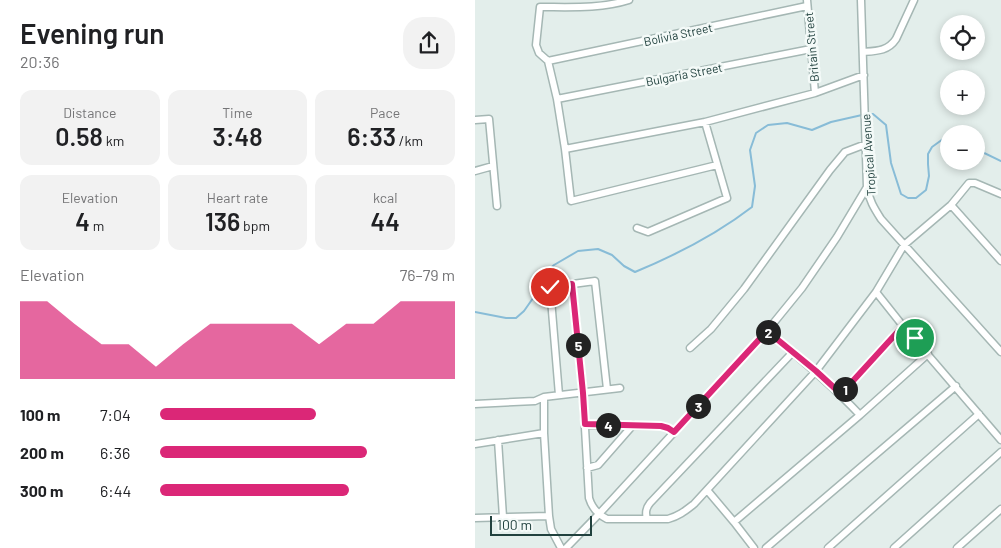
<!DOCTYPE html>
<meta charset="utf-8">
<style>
body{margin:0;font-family:Barlow,sans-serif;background:#f2f2f2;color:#202124;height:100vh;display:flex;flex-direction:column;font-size:19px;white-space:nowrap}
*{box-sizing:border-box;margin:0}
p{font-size:16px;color:#757577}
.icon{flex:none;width:28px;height:28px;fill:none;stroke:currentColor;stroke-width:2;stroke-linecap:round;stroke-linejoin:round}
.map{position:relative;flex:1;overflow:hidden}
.side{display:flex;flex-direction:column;background:#fff;width:475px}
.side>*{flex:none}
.controls{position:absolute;left:465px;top:15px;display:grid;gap:10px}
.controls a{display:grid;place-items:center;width:45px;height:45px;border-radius:50%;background:#fff;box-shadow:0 2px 8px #0003;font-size:25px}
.scale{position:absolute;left:15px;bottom:12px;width:102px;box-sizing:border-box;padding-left:5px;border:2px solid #21413e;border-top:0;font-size:14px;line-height:18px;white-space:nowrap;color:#21413e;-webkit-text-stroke:4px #f4faf8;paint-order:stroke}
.pin{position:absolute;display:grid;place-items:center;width:42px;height:42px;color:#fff;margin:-21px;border:2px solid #fff;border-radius:50%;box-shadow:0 1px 5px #0007}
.km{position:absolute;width:25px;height:25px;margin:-12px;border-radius:50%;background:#222;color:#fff;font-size:14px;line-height:25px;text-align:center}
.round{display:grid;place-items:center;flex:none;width:52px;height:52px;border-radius:20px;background:#f2f2f2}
.headline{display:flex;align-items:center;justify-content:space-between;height:85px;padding:0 20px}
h1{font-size:28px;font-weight:600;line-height:38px}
.figures{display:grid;grid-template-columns:repeat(3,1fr);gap:8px;height:85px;padding:5px 20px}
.figures div{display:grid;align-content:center;border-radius:12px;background:#f2f2f2;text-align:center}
.figures b{font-size:25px;font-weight:600}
.figures small{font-size:14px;font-weight:400}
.figures p{font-size:14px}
.chart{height:140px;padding:10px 20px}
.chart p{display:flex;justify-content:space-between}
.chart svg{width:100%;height:90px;margin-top:5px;fill:#db2777;opacity:.7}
ul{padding:0 20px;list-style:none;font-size:16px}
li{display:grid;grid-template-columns:80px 60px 1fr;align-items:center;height:38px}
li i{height:12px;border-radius:6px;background:#db2777}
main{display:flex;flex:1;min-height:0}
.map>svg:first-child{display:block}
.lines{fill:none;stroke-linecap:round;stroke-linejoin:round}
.stream{stroke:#88bcd7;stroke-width:2}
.minor-casing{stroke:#a5b7b4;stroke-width:9}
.minor{stroke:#fff;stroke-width:6}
.route-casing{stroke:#fff;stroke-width:10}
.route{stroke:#db2777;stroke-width:6}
.labels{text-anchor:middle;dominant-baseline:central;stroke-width:5;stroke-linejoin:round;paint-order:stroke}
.street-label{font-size:12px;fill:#21413e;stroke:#f4faf8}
</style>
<main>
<section class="side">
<div class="headline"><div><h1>Evening run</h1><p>20:36</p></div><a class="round"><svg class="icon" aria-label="share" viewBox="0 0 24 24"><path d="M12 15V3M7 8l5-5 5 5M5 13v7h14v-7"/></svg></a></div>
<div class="figures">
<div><p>Distance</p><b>0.58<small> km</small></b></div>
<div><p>Time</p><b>3:48</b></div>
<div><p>Pace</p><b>6:33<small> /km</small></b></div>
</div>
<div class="figures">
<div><p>Elevation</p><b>4<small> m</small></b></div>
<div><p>Heart rate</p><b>136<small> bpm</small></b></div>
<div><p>kcal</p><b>44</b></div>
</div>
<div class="chart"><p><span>Elevation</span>76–79 m</p>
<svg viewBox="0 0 160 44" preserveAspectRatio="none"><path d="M0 44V6L10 6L20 17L30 27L40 27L50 38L60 27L70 17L80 17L90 17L100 17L110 27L120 17L130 17L140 6L150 6L160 6V44z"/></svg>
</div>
<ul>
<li><b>100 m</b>7:04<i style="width:53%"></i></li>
<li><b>200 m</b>6:36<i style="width:70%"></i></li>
<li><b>300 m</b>6:44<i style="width:64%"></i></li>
</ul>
</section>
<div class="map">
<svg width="526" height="548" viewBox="0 0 526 548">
<rect width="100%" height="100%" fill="#e3eeeb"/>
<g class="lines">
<path class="stream" d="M501,149l25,12
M0,312l31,6h10l8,-7 14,-20 5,-15 11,-11 24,-14 20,-2 14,6 12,11 11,6c41,-17 82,-38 117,-65l3,-21 -5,-36 6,-17 12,-8 19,-2 25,7 19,-8 31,-7 11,-1 13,11 5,38 10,31 7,4h8l10,-8 3,-14 -1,-12v-10l4,-7 11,-8 6,1"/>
<defs>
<path id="minor" d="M154,0c-28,9 -60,7 -89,7l-4,38 3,8 9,8 9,38 8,50 6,52 146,-36
M332,0l8,93
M386,0l6,187c2,13 7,21 14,32l120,133
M388,52c14,-1 25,-1 33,-13l18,-39
M73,61l259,-55
M82,99l254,-50
M0,120l14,-1 8,87
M90,149l140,-27 110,-29 49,-18
M0,171l18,-5
M476,205l50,56
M162,228l11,4 79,-34 -22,-76
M97,284l11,109 6,105c3,10 8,16 18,21h61c11,-3 17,-8 26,-15l122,-133 60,-79 28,-47 47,-40 18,-22h6l26,11
M401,292l27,34 98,114
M292,331c33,27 64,53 93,84
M215,348l21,-19 33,-40 86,-119 15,-18 21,-8
M366,394l62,-68
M84,395l-9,-108 45,-6 12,108
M69,397v36l5,83 2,13 10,19
M0,404l60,-3 9,-4 76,-9
M110,425l76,1 7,2 6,4
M23,440l5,77
M0,444l69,-11
M112,468l11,-3 35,-40
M232,490l27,32 20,26
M0,518l74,-2
M172,519c-2,-7 -1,-11 3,-16l143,-151
M259,522l126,-107 68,-61
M91,548l33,-34 168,-183 35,-43 35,-51 30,-50
M291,548l190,-162
M353,548l151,-134
M419,548l107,-96
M482,548l44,-39"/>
</defs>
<use href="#minor" class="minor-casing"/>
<use href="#minor" class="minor"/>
</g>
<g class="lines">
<defs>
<path id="route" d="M75,287l22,-3 11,109 2,31 76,2 7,2 6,4 93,-101 49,40 25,23 62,-68 12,12"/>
</defs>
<use href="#route" class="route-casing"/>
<use href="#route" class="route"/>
</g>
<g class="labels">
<g class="street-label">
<text transform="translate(203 34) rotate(-12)">Bolivia Street</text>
<text transform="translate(336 47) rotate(-95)">Britain Street</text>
<text transform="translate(209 74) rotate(-11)">Bulgaria Street</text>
<text transform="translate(393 155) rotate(-94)">Tropical Avenue</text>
</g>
</g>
</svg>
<div class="controls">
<a><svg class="icon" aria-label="locate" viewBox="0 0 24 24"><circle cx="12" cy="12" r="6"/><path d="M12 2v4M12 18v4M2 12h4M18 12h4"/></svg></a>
<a>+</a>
<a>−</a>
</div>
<div class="scale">100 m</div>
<div class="pin" style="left:440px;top:338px;background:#1e9e55"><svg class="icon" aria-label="arrive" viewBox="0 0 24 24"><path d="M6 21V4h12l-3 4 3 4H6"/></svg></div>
<div class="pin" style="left:75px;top:287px;background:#d93025"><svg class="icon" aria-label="check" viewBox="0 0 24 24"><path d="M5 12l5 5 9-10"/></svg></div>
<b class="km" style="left:370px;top:389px">1</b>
<b class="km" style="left:293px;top:332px">2</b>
<b class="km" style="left:223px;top:406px">3</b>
<b class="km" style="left:133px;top:425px">4</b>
<b class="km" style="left:103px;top:345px">5</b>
</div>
</main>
